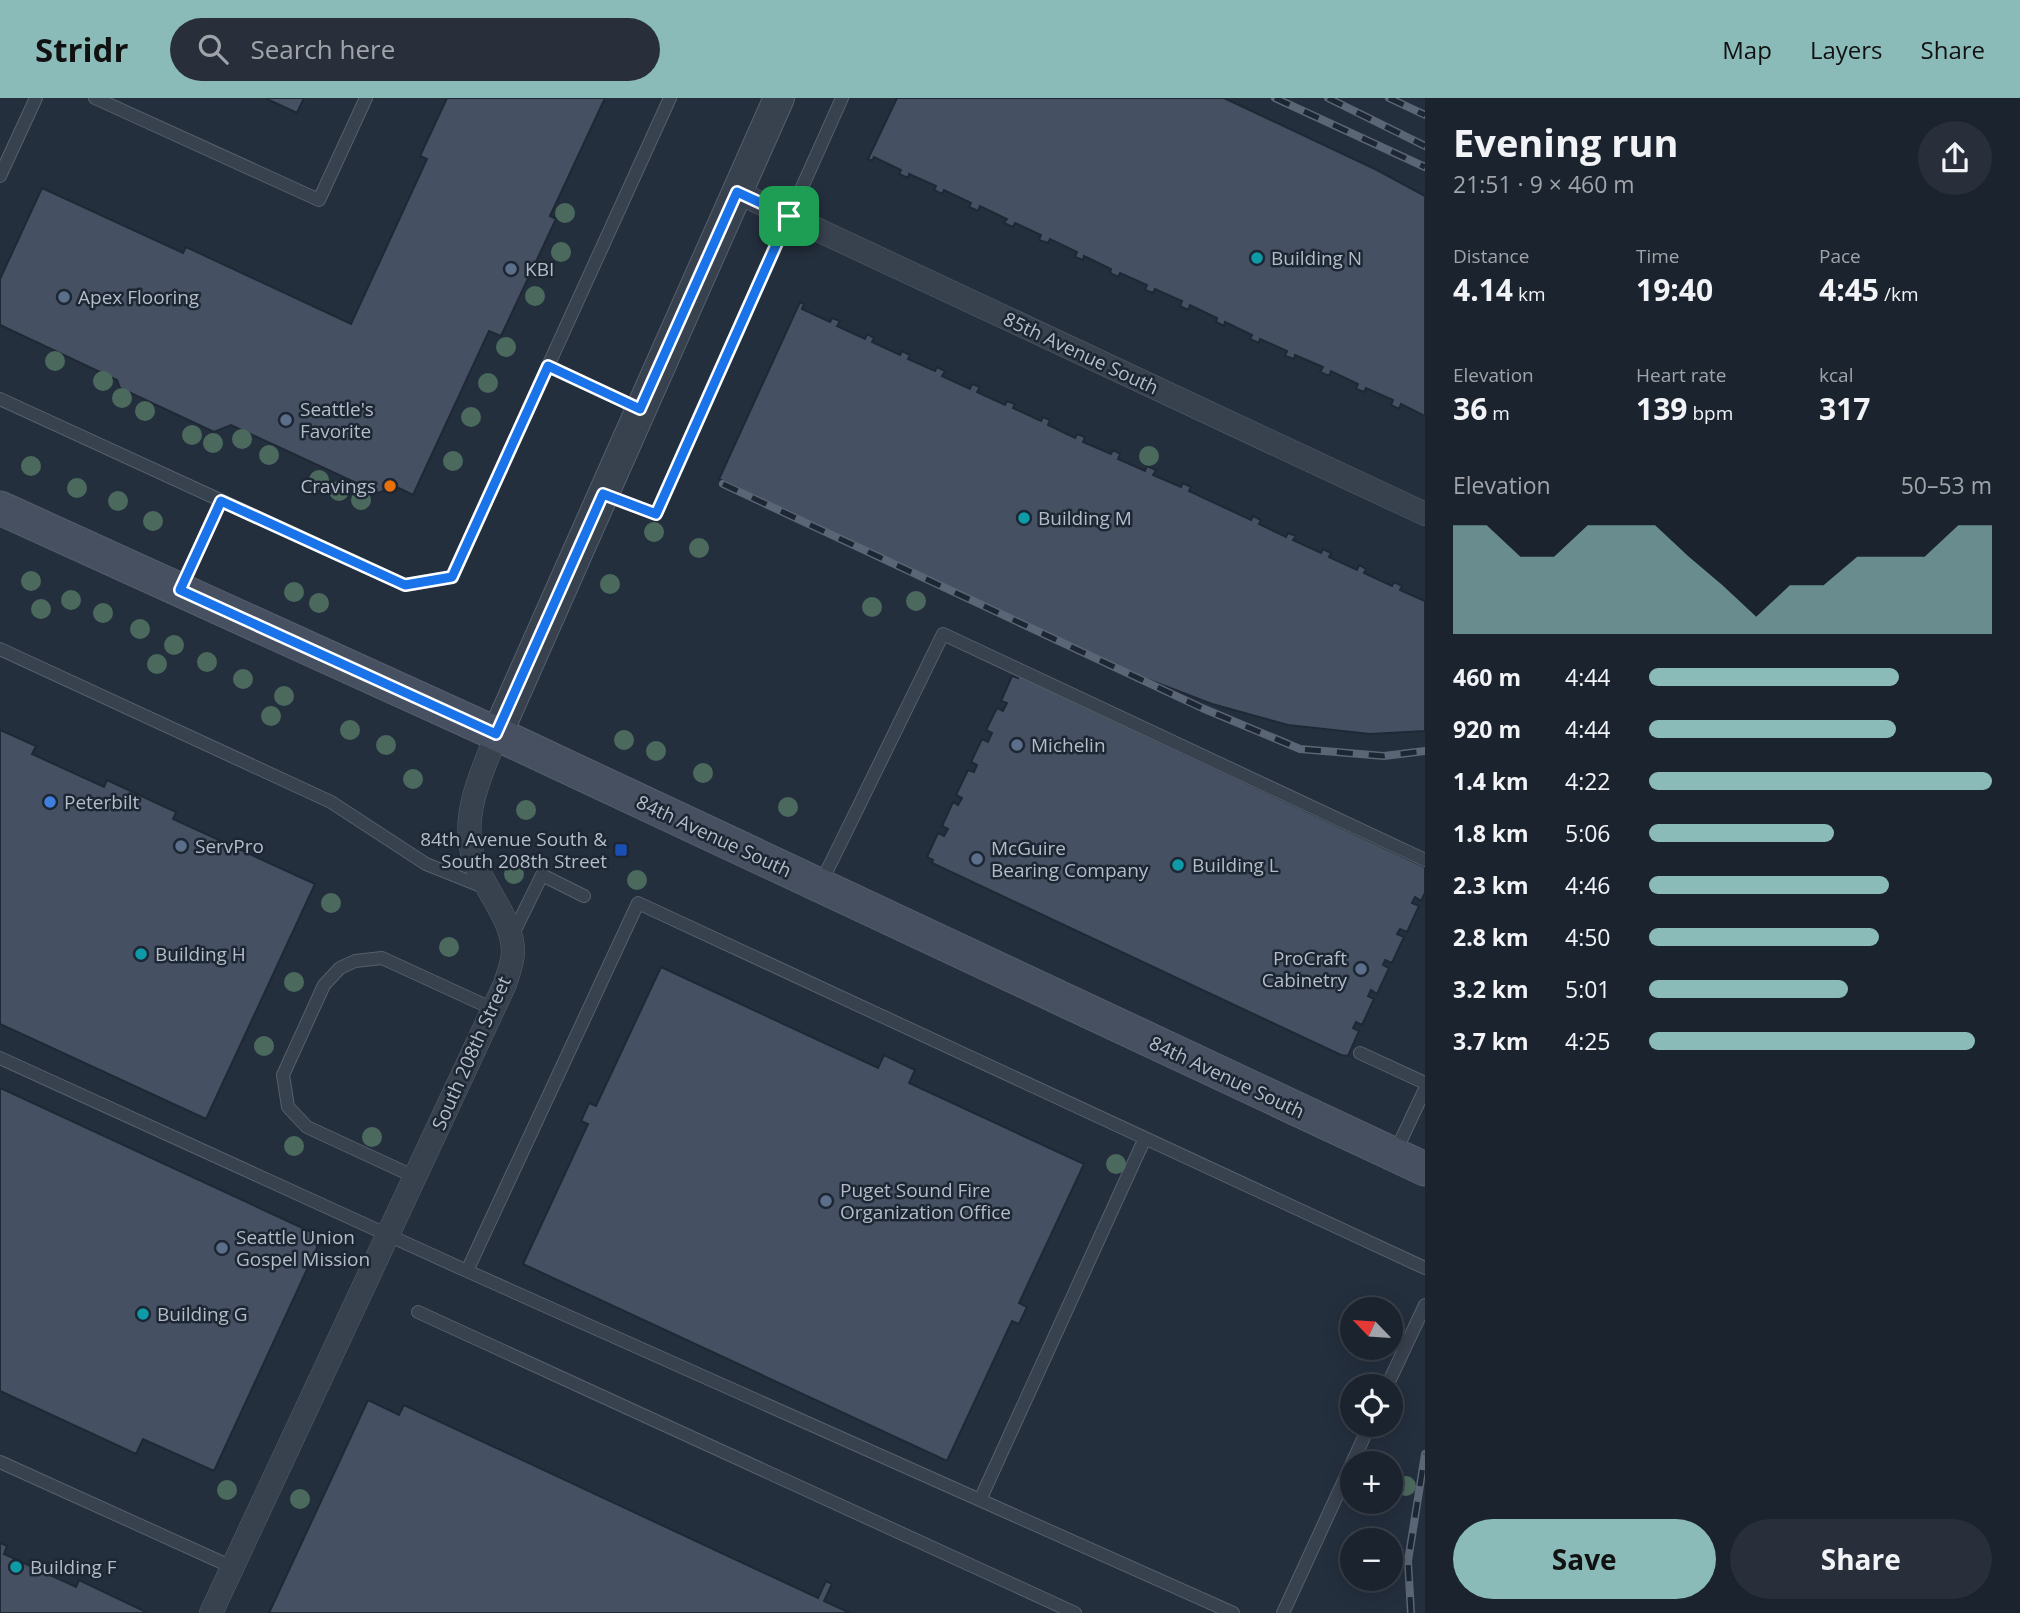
<!DOCTYPE html>
<meta charset="utf-8">
<style>
body{margin:0;font-family:"Open Sans",sans-serif;background:#282f3a;color:#f1f3f6;height:100vh;display:flex;flex-direction:column;font-size:26px;white-space:nowrap}
*{box-sizing:border-box;margin:0}
p{font-size:23px;color:#a0a4aa}
.icon{flex:none;width:38px;height:38px;fill:none;stroke:currentColor;stroke-width:2;stroke-linecap:round;stroke-linejoin:round}
.map{position:relative;flex:1;overflow:hidden}
.details{display:flex;flex-direction:column;background:#1b232e;width:595px}
.details>*{flex:none}
.needle{width:46px;rotate:295deg}
.controls{position:absolute;left:1340px;top:1199px;display:grid;gap:14px}
.controls a{display:grid;place-items:center;width:63px;height:63px;border-radius:50%;background:#1b232e;box-shadow:0 4px 18px #0003,0 0 0 2px #39404a;font-size:35px}
.pin{position:absolute;display:grid;place-items:center;width:60px;height:60px;color:#fff;margin:-30px;border-radius:14px;box-shadow:0 4px 10px #0006}
.round{display:grid;place-items:center;flex:none;width:74px;height:74px;border-radius:37px;background:#282f3a}
.headline{display:flex;align-items:center;justify-content:space-between;height:119px;padding:0 28px}
h1{font-size:38px;font-weight:700;line-height:52px}
.stats{display:grid;grid-template-columns:repeat(3,1fr);gap:10px;height:119px;padding:7px 28px}
.stats div{display:grid;align-content:center}
.stats b{font-size:30px;font-weight:700}
.stats small{font-size:19px;font-weight:400}
.stats p{font-size:19px}
.chart{height:196px;padding:14px 28px}
.chart p{display:flex;justify-content:space-between}
.chart svg{width:100%;height:126px;margin-top:7px;fill:#8bbbb9;opacity:.7}
.action{display:flex;gap:14px;margin-top:auto;padding:14px 28px}
.action a{flex:1;height:80px;border-radius:42px;background:#8bbbb9;color:#111;font-size:28px;font-weight:700;line-height:80px;text-align:center}
.action a+a{background:#282f3a;color:#f1f3f6}
ul{padding:0 28px;list-style:none;font-size:23px}
li{display:grid;grid-template-columns:112px 84px 1fr;align-items:center;height:52px}
li i{height:18px;border-radius:9px;background:#8bbbb9}
header{display:flex;align-items:center;gap:42px;box-sizing:border-box;height:98px;padding:0 35px;background:#8bbbb9;color:#111}
header strong{font-size:33px}
nav{display:flex;gap:38px;margin-inline-start:auto;font-size:24px}
.search{width:490px;height:63px;background:#282f3a;display:flex;align-items:center;gap:18px;box-sizing:border-box;padding:0 24px;border-radius:38px;color:#a0a4aa;font-size:26px}
main{display:flex;flex:1;min-height:0}
.map>svg:first-child{display:block}
.building{fill:#455162;stroke:#1f2835;stroke-width:2}
.lines{fill:none;stroke-linecap:round;stroke-linejoin:round}
.service-casing{stroke:#565f6c;stroke-width:14}
.minor-casing{stroke:#565f6c;stroke-width:24}
.tertiary-casing{stroke:#565f6c;stroke-width:32}
.secondary-casing{stroke:#565f6c;stroke-width:35}
.service{stroke:#38414e;stroke-width:12}
.minor{stroke:#38414e;stroke-width:23}
.tertiary{stroke:#38414e;stroke-width:30}
.secondary{stroke:#465061;stroke-width:33}
.rail-casing{stroke:#5a6575;stroke-width:8}
.rail{stroke:#1d2633;stroke-width:5;stroke-dasharray:16;stroke-linecap:butt}
.tree{fill:#4b6a5d}
.route-casing{stroke:#fff;stroke-width:14}
.route{stroke:#1a73e8;stroke-width:9}
.culture-dot{fill:#0f9aa8;stroke:#1d2633;stroke-width:2.5}
.service-dot{fill:#5c6f8a;stroke:#1d2633;stroke-width:2.5}
.food-dot{fill:#e8710a;stroke:#1d2633;stroke-width:2.5}
.shop-dot{fill:#3f7fe0;stroke:#1d2633;stroke-width:2.5}
.transit-dot{fill:#1a4fb4;stroke:#1d2633;stroke-width:2.5}
.labels{text-anchor:middle;dominant-baseline:central;stroke-width:5;stroke-linejoin:round;paint-order:stroke}
.poi-label{font-size:19px;fill:#b4bcc9;stroke:#1d2633;text-anchor:start}
.street-label{font-size:19px;fill:#b4bcc9;stroke:#1d2633}
</style>
<header>
<strong>Stridr</strong>
<div class="search"><svg class="icon" aria-label="search" viewBox="0 0 24 24"><circle cx="10" cy="10" r="6"/><path d="M15 15l6 6"/></svg>Search here</div>
<nav><a>Map</a><a>Layers</a><a>Share</a></nav>
</header>
<main>
<div class="map">
<svg width="1425" height="1515" viewBox="0 0 1425 1515">
<rect width="100%" height="100%" fill="#242f3e"/>
<path class="building" d="M265,0h39l-7,15z
M447,0h158l-55,118 6,3 -55,117 -12,-5 -76,164 -18,-9 -17,7 -147,-68 -17,7 -94,-44 -3,-8 -117,-55v-46l42,-91 141,65 3,-6 165,77 76,-165 -7,-3z
M897,0h327l153,72 48,26v220l-24,-12 -2,5 -8,-4 2,-5 -27,-12 -2,4 -8,-3 2,-5 -27,-13 -2,5 -9,-4 3,-5 -28,-12 -1,4 -9,-3 2,-5 -27,-12 -1,4 -9,-4 2,-4 -27,-13 -1,4 -8,-4 1,-4 -27,-13 -2,5 -8,-4 2,-5 -27,-12 -2,4 -8,-3 2,-5 -27,-12 -2,4 -8,-4 1,-4 -27,-13 -1,4 -8,-3 2,-5 -27,-13 -2,4 -9,-3 2,-5 -26,-12 -2,4 -9,-4 3,-4 -27,-13 -2,5 -9,-4 2,-4 -27,-13 -2,4 -8,-4 2,-4 -27,-12 -1,4 -9,-4 2,-4 -27,-13 -2,4 -4,-2z
M800,204l4,2 -2,5 28,13 2,-4 8,3 -3,5 28,13 2,-5 7,4 -2,4 28,13 2,-4 8,4 -2,4 27,12 2,-4 8,4 -3,5 28,13 2,-5 8,3 -3,5 28,13 2,-4 8,3 -2,4 28,13 2,-4 7,3 -2,5 27,13 2,-4 8,3 -2,5 28,12 2,-4 7,4 -2,5 27,12 2,-5 9,4 -3,5 28,12 2,-4 8,4 -2,4 62,29 2,-4 8,4 -2,4 27,13 2,-4 8,3 -3,4 28,13 2,-4 8,4 -2,4 28,13 2,-5 7,4 -2,4 28,13 2,-4 8,4 -2,4 25,11v130l-55,3 -82,-9 -76,-21 -73,-28 -420,-197z
M1012,578l6,2 1,-2 406,191v26l-4,8 -6,-4 -3,6 7,3 -12,26 -7,-3 -3,5 7,3 -12,26 -7,-3 -2,5 6,3 -12,26 -6,-4 -3,6 6,3 -12,26 -6,-3 -3,6 6,3 -11,25 -7,-1 -409,-192 1,-3 -6,-3 11,-24 6,3 4,-7 -6,-3 11,-24 5,3 4,-7 -6,-3 12,-25 6,2 3,-7 -6,-3 11,-23 6,3 4,-9 -6,-3 11,-22 6,3 4,-8 -6,-2z
M0,632l36,16 -4,8 72,33 3,-7 69,32 -3,7 142,65 -109,235 -206,-95z
M661,869l217,101 6,-13 31,15 -6,13 175,81 -65,139 8,4 -8,17 -7,-3 -65,140 -424,-197 65,-140 -7,-3 8,-18 7,3z
M0,990l322,149 -108,234 -71,-32 -7,15 -136,-63z
M368,1302l31,15 5,-10 414,193 8,-17 6,3 -8,17 26,12h-581z
M0,1445l7,3 -3,8 72,33 3,-7 69,33h-148z"/>
<g class="lines">
<defs>
<path id="service" d="M95,0l224,102 47,-102
M0,78l36,-78
M548,268l92,43
M0,301l405,186 47,-8 218,-479
M603,396l53,20 186,-416
M180,492l41,-89
M0,551l331,153 95,62 60,24
M820,787l123,-251 482,226
M511,840l31,-63 42,21
M1360,955l65,30
M0,960l467,213 766,342
M1394,1057l31,-66
M415,1079l-108,-50 -19,-20 -5,-32 41,-90 16,-17 15,-7 27,-3 111,51
M467,1173l171,-368 787,365
M418,1214l657,301
M1387,1288l38,-81
M0,1364l232,105
M980,1402l165,-362
M1283,1515l87,-189"/>
<path id="minor" d="M737,94l688,322
M211,1515l294,-629c3,-10 8,-22 8,-32 0,-35 -32,-65 -41,-99 -10,-41 10,-81 25,-119"/>
<path id="tertiary" d="M497,636l282,-636"/>
<path id="secondary" d="M0,410l497,226 928,435"/>
</defs>
<use href="#service" class="service-casing"/>
<use href="#minor" class="minor-casing"/>
<use href="#tertiary" class="tertiary-casing"/>
<use href="#secondary" class="secondary-casing"/>
<use href="#service" class="service"/>
<use href="#minor" class="minor"/>
<use href="#tertiary" class="tertiary"/>
<use href="#secondary" class="secondary"/>
<defs>
<path id="rail" d="M1275,0l150,69
M1328,0l97,48
M1389,0l36,17
M723,386l479,224 98,41 84,7 41,-5
M1411,1515l-3,-52 17,-107"/>
</defs>
<use href="#rail" class="rail-casing"/>
<use href="#rail" class="rail"/>
</g>
<g class="tree">
<circle cx="565" cy="115" r="10"/>
<circle cx="561" cy="154" r="10"/>
<circle cx="535" cy="198" r="10"/>
<circle cx="506" cy="249" r="10"/>
<circle cx="55" cy="263" r="10"/>
<circle cx="103" cy="283" r="10"/>
<circle cx="488" cy="285" r="10"/>
<circle cx="122" cy="300" r="10"/>
<circle cx="145" cy="313" r="10"/>
<circle cx="471" cy="319" r="10"/>
<circle cx="192" cy="337" r="10"/>
<circle cx="242" cy="341" r="10"/>
<circle cx="213" cy="345" r="10"/>
<circle cx="269" cy="357" r="10"/>
<circle cx="1149" cy="358" r="10"/>
<circle cx="453" cy="363" r="10"/>
<circle cx="31" cy="368" r="10"/>
<circle cx="319" cy="382" r="10"/>
<circle cx="77" cy="390" r="10"/>
<circle cx="339" cy="393" r="10"/>
<circle cx="361" cy="402" r="10"/>
<circle cx="118" cy="403" r="10"/>
<circle cx="153" cy="423" r="10"/>
<circle cx="654" cy="434" r="10"/>
<circle cx="699" cy="450" r="10"/>
<circle cx="31" cy="483" r="10"/>
<circle cx="610" cy="486" r="10"/>
<circle cx="294" cy="494" r="10"/>
<circle cx="71" cy="502" r="10"/>
<circle cx="916" cy="503" r="10"/>
<circle cx="319" cy="505" r="10"/>
<circle cx="872" cy="509" r="10"/>
<circle cx="41" cy="511" r="10"/>
<circle cx="103" cy="515" r="10"/>
<circle cx="140" cy="531" r="10"/>
<circle cx="174" cy="547" r="10"/>
<circle cx="207" cy="564" r="10"/>
<circle cx="157" cy="566" r="10"/>
<circle cx="243" cy="581" r="10"/>
<circle cx="284" cy="598" r="10"/>
<circle cx="271" cy="618" r="10"/>
<circle cx="350" cy="632" r="10"/>
<circle cx="624" cy="642" r="10"/>
<circle cx="386" cy="647" r="10"/>
<circle cx="656" cy="653" r="10"/>
<circle cx="703" cy="675" r="10"/>
<circle cx="413" cy="681" r="10"/>
<circle cx="788" cy="709" r="10"/>
<circle cx="526" cy="712" r="10"/>
<circle cx="514" cy="776" r="10"/>
<circle cx="637" cy="782" r="10"/>
<circle cx="331" cy="805" r="10"/>
<circle cx="449" cy="849" r="10"/>
<circle cx="294" cy="884" r="10"/>
<circle cx="264" cy="948" r="10"/>
<circle cx="372" cy="1039" r="10"/>
<circle cx="294" cy="1048" r="10"/>
<circle cx="1116" cy="1066" r="10"/>
<circle cx="1406" cy="1388" r="10"/>
<circle cx="227" cy="1392" r="10"/>
<circle cx="300" cy="1401" r="10"/>
</g>
<g class="lines">
<defs>
<path id="route" d="M737,94l52,24 -133,298 -53,-20 -107,240 -316,-144 41,-89 184,84 47,-8 96,-211 92,43z"/>
</defs>
<use href="#route" class="route-casing"/>
<use href="#route" class="route"/>
</g>
<g class="culture-dot">
<circle cx="1257" cy="160" r="7"/>
<circle cx="1024" cy="420" r="7"/>
<circle cx="1178" cy="767" r="7"/>
<circle cx="141" cy="856" r="7"/>
<circle cx="143" cy="1216" r="7"/>
<circle cx="16" cy="1469" r="7"/>
</g>
<g class="service-dot">
<circle cx="511" cy="171" r="7"/>
<circle cx="64" cy="199" r="7"/>
<circle cx="286" cy="322" r="7"/>
<circle cx="1017" cy="647" r="7"/>
<circle cx="181" cy="748" r="7"/>
<circle cx="977" cy="761" r="7"/>
<circle cx="1361" cy="871" r="7"/>
<circle cx="826" cy="1103" r="7"/>
<circle cx="222" cy="1150" r="7"/>
</g>
<circle class="food-dot" cx="390" cy="388" r="7"/>
<circle class="shop-dot" cx="50" cy="704" r="7"/>
<rect class="transit-dot" x="614" y="745" width="14" height="14" rx="3.5"/>
<g class="labels">
<g class="poi-label">
<text x="1271" y="160">Building N</text>
<text x="525" y="171">KBI</text>
<text x="78" y="199">Apex Flooring</text>
<text x="300" y="311">Seattle's<tspan x="300" dy="22">Favorite</tspan></text>
<text x="376" y="388" text-anchor="end">Cravings</text>
<text x="1038" y="420">Building M</text>
<text x="1031" y="647">Michelin</text>
<text x="64" y="704">Peterbilt</text>
<text x="607" y="741" text-anchor="end">84th Avenue South &amp;<tspan x="607" dy="22">South 208th Street</tspan></text>
<text x="195" y="748">ServPro</text>
<text x="991" y="750">McGuire<tspan x="991" dy="22">Bearing Company</tspan></text>
<text x="1192" y="767">Building L</text>
<text x="155" y="856">Building H</text>
<text x="1347" y="860" text-anchor="end">ProCraft<tspan x="1347" dy="22">Cabinetry</tspan></text>
<text x="840" y="1092">Puget Sound Fire<tspan x="840" dy="22">Organization Office</tspan></text>
<text x="236" y="1139">Seattle Union<tspan x="236" dy="22">Gospel Mission</tspan></text>
<text x="157" y="1216">Building G</text>
<text x="30" y="1469">Building F</text>
</g>
<g class="street-label">
<text transform="translate(1081 255) rotate(25)">85th Avenue South</text>
<text transform="translate(714 738) rotate(25)">84th Avenue South</text>
<text transform="translate(471 955) rotate(-66)">South 208th Street</text>
<text transform="translate(1227 979) rotate(25)">84th Avenue South</text>
</g>
</g>
</svg>
<div class="controls">
<a><svg class="needle" viewBox="-14 -14 28 28"><path d="M0-13l5 13h-10z" fill="#e53935"/><path d="M0 13l5-13h-10z" fill="#a0a4aa"/></svg></a>
<a><svg class="icon" aria-label="locate" viewBox="0 0 24 24"><circle cx="12" cy="12" r="6"/><path d="M12 2v4M12 18v4M2 12h4M18 12h4"/></svg></a>
<a>+</a>
<a>−</a>
</div>
<div class="pin" style="left:789px;top:118px;background:#1e9e55"><svg class="icon" aria-label="arrive" viewBox="0 0 24 24"><path d="M6 21V4h12l-3 4 3 4H6"/></svg></div>
</div>
<section class="details">
<div class="headline"><div><h1>Evening run</h1><p>21:51 · 9 × 460 m</p></div><a class="round"><svg class="icon" aria-label="share" viewBox="0 0 24 24"><path d="M12 15V3M7 8l5-5 5 5M5 13v7h14v-7"/></svg></a></div>
<div class="stats">
<div><p>Distance</p><b>4.14<small> km</small></b></div>
<div><p>Time</p><b>19:40</b></div>
<div><p>Pace</p><b>4:45<small> /km</small></b></div>
</div>
<div class="stats">
<div><p>Elevation</p><b>36<small> m</small></b></div>
<div><p>Heart rate</p><b>139<small> bpm</small></b></div>
<div><p>kcal</p><b>317</b></div>
</div>
<div class="chart"><p><span>Elevation</span>50–53 m</p>
<svg viewBox="0 0 160 44" preserveAspectRatio="none"><path d="M0 44V6L10 6L20 17L30 17L40 6L50 6L60 6L70 17L80 27L90 38L100 27L110 27L120 17L130 17L140 17L150 6L160 6V44z"/></svg>
</div>
<ul>
<li><b>460 m</b>4:44<i style="width:73%"></i></li>
<li><b>920 m</b>4:44<i style="width:72%"></i></li>
<li><b>1.4 km</b>4:22<i style="width:100%"></i></li>
<li><b>1.8 km</b>5:06<i style="width:54%"></i></li>
<li><b>2.3 km</b>4:46<i style="width:70%"></i></li>
<li><b>2.8 km</b>4:50<i style="width:67%"></i></li>
<li><b>3.2 km</b>5:01<i style="width:58%"></i></li>
<li><b>3.7 km</b>4:25<i style="width:95%"></i></li>
</ul>
<div class="action"><a>Save</a><a>Share</a></div>
</section>
</main>
